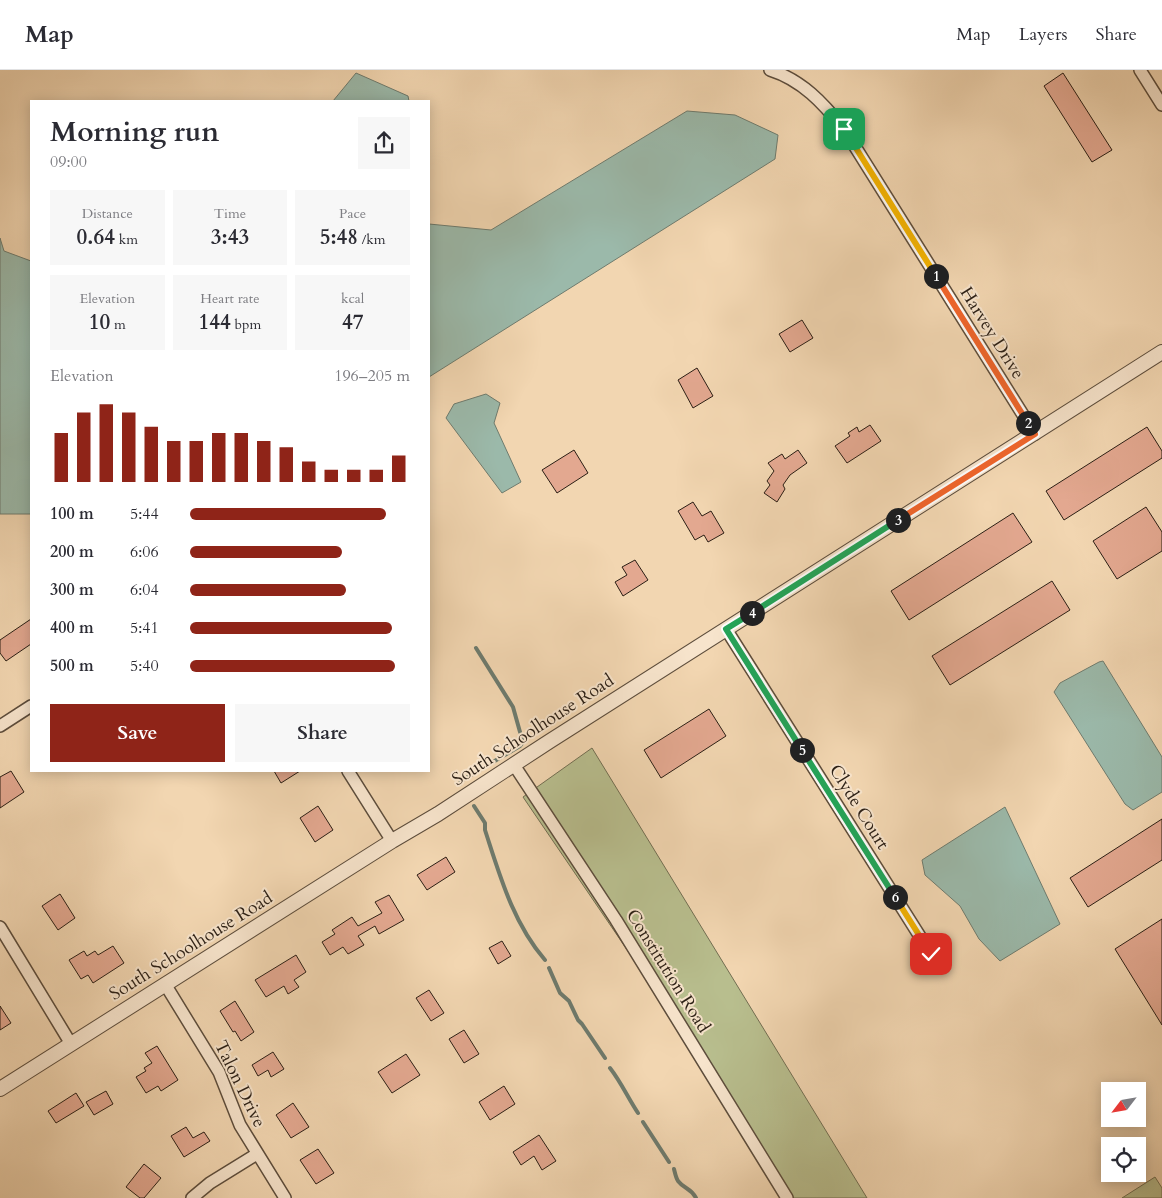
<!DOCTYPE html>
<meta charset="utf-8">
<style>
body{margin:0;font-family:Cardo,serif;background:#f7f7f7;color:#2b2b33;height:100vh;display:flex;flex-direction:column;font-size:19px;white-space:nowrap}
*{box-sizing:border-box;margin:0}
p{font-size:16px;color:#7c7c81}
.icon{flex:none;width:28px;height:28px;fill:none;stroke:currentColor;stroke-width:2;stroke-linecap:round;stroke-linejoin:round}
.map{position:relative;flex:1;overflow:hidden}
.sheet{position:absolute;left:30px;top:30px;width:400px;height:672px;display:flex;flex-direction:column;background:#fff;border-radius:0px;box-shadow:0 2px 12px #0003}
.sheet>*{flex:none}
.needle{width:32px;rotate:239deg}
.buttons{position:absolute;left:1101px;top:1012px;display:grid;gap:10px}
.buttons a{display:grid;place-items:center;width:45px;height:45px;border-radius:0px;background:#fff;box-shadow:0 2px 12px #0003;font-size:25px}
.pin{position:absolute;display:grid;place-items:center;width:42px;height:42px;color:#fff;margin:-21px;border-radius:10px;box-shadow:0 2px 8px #0006}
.km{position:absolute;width:25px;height:25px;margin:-12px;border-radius:50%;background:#222;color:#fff;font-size:14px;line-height:25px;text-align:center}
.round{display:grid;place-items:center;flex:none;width:52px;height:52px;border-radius:0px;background:#f7f7f7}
.headline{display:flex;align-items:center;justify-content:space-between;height:85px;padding:0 20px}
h1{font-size:28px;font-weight:700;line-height:38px}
.figures{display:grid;grid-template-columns:repeat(3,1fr);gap:8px;height:85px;padding:5px 20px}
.figures div{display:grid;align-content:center;border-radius:0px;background:#f7f7f7;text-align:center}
.figures b{font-size:21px;font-weight:700}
.figures small{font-size:14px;font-weight:400}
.figures p{font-size:14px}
.chart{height:140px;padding:10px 20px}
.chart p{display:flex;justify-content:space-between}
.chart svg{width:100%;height:90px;margin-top:5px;stroke:#8f2418;stroke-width:6}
.button{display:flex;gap:10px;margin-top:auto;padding:10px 20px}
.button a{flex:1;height:58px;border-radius:0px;background:#8f2418;color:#fff;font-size:20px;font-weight:700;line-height:58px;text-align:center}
.button a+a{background:#f7f7f7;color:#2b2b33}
ul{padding:0 20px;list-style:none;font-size:16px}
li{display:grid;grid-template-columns:80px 60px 1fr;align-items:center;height:38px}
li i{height:12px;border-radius:6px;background:#8f2418}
header{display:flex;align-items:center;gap:30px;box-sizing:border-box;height:70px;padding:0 25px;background:#fff;border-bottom:1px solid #e1e1e2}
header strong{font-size:24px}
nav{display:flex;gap:28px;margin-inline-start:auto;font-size:18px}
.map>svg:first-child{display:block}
.green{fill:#b8be8e;stroke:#726e52}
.water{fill:#9bb9aa;stroke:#6e7b6e}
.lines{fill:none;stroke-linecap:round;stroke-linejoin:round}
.stream{stroke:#6e7b6e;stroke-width:4}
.building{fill:#e3a890;stroke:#2b1f15}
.minor-casing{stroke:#5d4d3c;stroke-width:14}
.tertiary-casing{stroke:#5d4d3c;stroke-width:16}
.minor{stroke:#f7e4cc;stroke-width:11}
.tertiary{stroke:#f7e4cc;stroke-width:14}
.split-1-casing{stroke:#fff;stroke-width:10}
.split-2-casing{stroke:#fff;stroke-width:10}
.split-3-casing{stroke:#fff;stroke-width:10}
.split-4-casing{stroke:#fff;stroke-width:10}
.split-5-casing{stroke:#fff;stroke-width:10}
.split-6-casing{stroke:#fff;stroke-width:10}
.split-7-casing{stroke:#fff;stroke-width:10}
.split-1{stroke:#f5b400;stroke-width:6}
.split-2{stroke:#f0652b;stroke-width:6}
.split-3{stroke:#f0652b;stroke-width:6}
.split-4{stroke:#22a559;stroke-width:6}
.split-5{stroke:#22a559;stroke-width:6}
.split-6{stroke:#22a559;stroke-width:6}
.split-7{stroke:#f5b400;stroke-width:6}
.labels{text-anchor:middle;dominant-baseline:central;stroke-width:4;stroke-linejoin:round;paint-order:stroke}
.street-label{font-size:18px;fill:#2b1f15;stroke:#f7e4cc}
</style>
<header>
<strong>Map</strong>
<nav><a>Map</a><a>Layers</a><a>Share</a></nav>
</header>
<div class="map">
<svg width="1162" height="1128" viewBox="0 0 1162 1128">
<rect width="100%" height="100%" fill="#f2d6b1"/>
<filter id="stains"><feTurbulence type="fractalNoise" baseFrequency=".004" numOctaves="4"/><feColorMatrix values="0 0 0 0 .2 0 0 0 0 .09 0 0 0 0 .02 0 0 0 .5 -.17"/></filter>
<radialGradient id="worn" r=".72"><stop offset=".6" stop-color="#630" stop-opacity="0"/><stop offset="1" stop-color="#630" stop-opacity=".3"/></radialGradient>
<path class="green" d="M592,678l275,450h-85l-135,-219 -124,-182z
M1155,1107l7,11v10h-40z"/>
<path class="water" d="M356,3l52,23 1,5h-76z
M687,41l48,4 43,20 -3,24 -346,218v-153l62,6z
M0,168l4,13 27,10v253h-31z
M486,324l14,9 -6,20 27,59 -19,11 -56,-75 8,-14z
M1103,591l59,96v35l-29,18 -8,-6 -71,-112 6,-9 39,-21z
M1005,737l55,117 -60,37 -21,-22 -19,-33 -35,-31 -3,-15z"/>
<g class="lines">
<path class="stream" d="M476,578l37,59 7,25
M460,714l1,-3 59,-35 3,-4 -1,-3
M474,736l11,17v7c15,46 28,93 60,130
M549,898l11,25 9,8 9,19 4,4 23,34
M610,998c11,14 18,30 28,45
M643,1052l26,40
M674,1099c1,4 2,9 4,12 6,8 13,7 18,17"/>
</g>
<path class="building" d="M1063,3l49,77 -20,12 -48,-76z
M802,250l11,18 -23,14 -11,-18z
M697,298l16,28 -20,12 -15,-28z
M870,355l11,16 -34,22 -12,-17 15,-10 -2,-3 9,-6 2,5z
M1147,357l15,24v7l-98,62 -18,-29z
M574,380l14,23 -31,20 -15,-23z
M798,380l9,13 -17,12 -7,10 2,4 -8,13 -13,-9 6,-8 -3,-4 7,-10 -6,-8 14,-9 3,5z
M693,432l9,14 9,-5 13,22 -16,9 -4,-7 -9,5 -17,-29z
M1146,437l16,25v19l-45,28 -24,-38z
M1013,443l19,29 -123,78 -18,-29z
M635,490l13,20 -25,16 -8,-14 12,-7 -5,-8z
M1052,511l18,29 -120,75 -18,-29z
M31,549v25l-25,17 -6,-8v-13z
M709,639l17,27 -65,42 -17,-28z
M11,701l13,21 -24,16v-31z
M274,701h26l-19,12z
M318,736l15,24 -18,12 -15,-24z
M1162,749v41l-74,47 -18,-29z
M446,787l9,15 -28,18 -10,-15z
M60,824l15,24 -17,12 -16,-24z
M389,825l15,25 -25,14 -4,-8 -17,10 6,9 -16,9 -5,-7 -13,8 -8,-13 13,-8 -3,-4 20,-13 6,9 24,-13 -7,-11z
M1162,849v106l-47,-76z
M502,871l9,15 -13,8 -9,-16z
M113,876l11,17 -31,20 -5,-8 -7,4 -12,-19 15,-9 3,5 8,-5 3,4z
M296,885l10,17 -12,8 5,7 -11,7 -4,-8 -18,11 -11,-17z
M429,920l15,23 -13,8 -15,-23z
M235,931l19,31 -13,9 -6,-10 -2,1 -13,-21z
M0,936l11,17 -11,7z
M464,960l15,24 -15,9 -15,-24z
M157,976l21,34 -17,11 -3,-5 -12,7 -10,-16 10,-6 -2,-3 8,-5 -7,-10z
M273,982l11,17 -13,8 -3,-7 -10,6 -6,-11z
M406,984l14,21 -28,18 -14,-21z
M504,1016l11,18 -25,16 -11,-18z
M106,1021l7,13 -19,11 -8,-13z
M76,1023l8,13 -28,17 -8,-12z
M293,1033l16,24 -18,11 -15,-23z
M186,1057l7,11 11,-6 6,9 -26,16 -13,-21z
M539,1065l17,26 -14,9 -8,-14 -13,9 -8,-13z
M318,1079l16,24 -18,11 -16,-24z
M144,1094l17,14 -17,20h-4l-14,-11z"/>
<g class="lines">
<defs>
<path id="minor" d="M770,0c32,10 53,33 74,59l191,305
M1140,0l22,35
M726,559l205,325
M0,656l31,-20
M514,695l102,155 171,278
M348,701l44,70
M0,857l71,117
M165,914l54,88 21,53 45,73
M192,1128l18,-15 47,-29"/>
<path id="tertiary" d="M0,1019l392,-248 46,-27 112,-73 612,-389"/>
</defs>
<use href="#minor" class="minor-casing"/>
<use href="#tertiary" class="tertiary-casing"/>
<use href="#minor" class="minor"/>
<use href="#tertiary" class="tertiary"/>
</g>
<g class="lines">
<defs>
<path id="split-1" d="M844,59l92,147"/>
<path id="split-2" d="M936,206l92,147"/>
<path id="split-3" d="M898,450l137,-86 -7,-11"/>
<path id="split-4" d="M752,543l146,-93"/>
<path id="split-5" d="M752,543l-26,16 76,121"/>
<path id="split-6" d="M802,680l93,147"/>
<path id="split-7" d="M895,827l36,57"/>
</defs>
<use href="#split-1" class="split-1-casing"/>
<use href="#split-2" class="split-2-casing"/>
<use href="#split-3" class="split-3-casing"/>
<use href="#split-4" class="split-4-casing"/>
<use href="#split-5" class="split-5-casing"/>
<use href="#split-6" class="split-6-casing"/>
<use href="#split-7" class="split-7-casing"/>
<use href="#split-1" class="split-1"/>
<use href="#split-2" class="split-2"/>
<use href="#split-3" class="split-3"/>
<use href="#split-4" class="split-4"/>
<use href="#split-5" class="split-5"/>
<use href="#split-6" class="split-6"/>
<use href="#split-7" class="split-7"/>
</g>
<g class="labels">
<g class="street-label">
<text transform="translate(992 263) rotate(58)">Harvey Drive</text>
<text transform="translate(533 660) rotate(-33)">South Schoolhouse Road</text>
<text transform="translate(859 737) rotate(58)">Clyde Court</text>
<text transform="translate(191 876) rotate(-32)">South Schoolhouse Road</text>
<text transform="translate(668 901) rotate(58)">Constitution Road</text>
<text transform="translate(240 1014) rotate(64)">Talon Drive</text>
</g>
</g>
<rect width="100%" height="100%" filter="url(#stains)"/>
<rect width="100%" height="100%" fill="url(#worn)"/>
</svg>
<div class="buttons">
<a><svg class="needle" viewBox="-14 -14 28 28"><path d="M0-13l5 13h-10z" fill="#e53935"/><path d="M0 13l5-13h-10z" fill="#7c7c81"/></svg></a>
<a><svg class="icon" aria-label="locate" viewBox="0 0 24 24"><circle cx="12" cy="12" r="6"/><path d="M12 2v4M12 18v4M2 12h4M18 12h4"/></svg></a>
</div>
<div class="pin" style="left:844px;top:59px;background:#1e9e55"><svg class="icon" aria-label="arrive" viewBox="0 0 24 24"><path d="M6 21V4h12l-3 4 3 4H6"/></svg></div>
<div class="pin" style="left:931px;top:884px;background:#d93025"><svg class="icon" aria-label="check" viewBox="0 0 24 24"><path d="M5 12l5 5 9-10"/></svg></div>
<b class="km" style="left:936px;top:206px">1</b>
<b class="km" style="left:1028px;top:353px">2</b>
<b class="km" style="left:898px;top:450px">3</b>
<b class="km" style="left:752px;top:543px">4</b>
<b class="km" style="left:802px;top:680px">5</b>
<b class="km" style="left:895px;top:827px">6</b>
<section class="sheet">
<div class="headline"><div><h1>Morning run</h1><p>09:00</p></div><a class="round"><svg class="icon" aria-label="share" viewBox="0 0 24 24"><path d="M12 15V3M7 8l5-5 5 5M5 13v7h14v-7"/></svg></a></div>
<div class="figures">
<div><p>Distance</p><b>0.64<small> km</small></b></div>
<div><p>Time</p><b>3:43</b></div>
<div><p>Pace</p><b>5:48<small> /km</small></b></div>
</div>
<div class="figures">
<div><p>Elevation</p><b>10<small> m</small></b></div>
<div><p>Heart rate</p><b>144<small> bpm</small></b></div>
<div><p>kcal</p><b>47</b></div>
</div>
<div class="chart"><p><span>Elevation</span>196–205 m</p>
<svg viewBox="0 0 160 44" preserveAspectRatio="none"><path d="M5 44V20M15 44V10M25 44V6M35 44V10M45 44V17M55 44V24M65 44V24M75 44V20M85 44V20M95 44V24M105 44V27M115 44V34M125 44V38M135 44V38M145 44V38M155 44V31"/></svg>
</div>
<ul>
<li><b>100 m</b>5:44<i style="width:89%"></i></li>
<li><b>200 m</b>6:06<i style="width:69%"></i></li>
<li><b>300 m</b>6:04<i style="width:71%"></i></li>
<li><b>400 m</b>5:41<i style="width:92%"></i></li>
<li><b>500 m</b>5:40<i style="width:93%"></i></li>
</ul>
<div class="button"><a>Save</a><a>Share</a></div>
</section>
</div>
